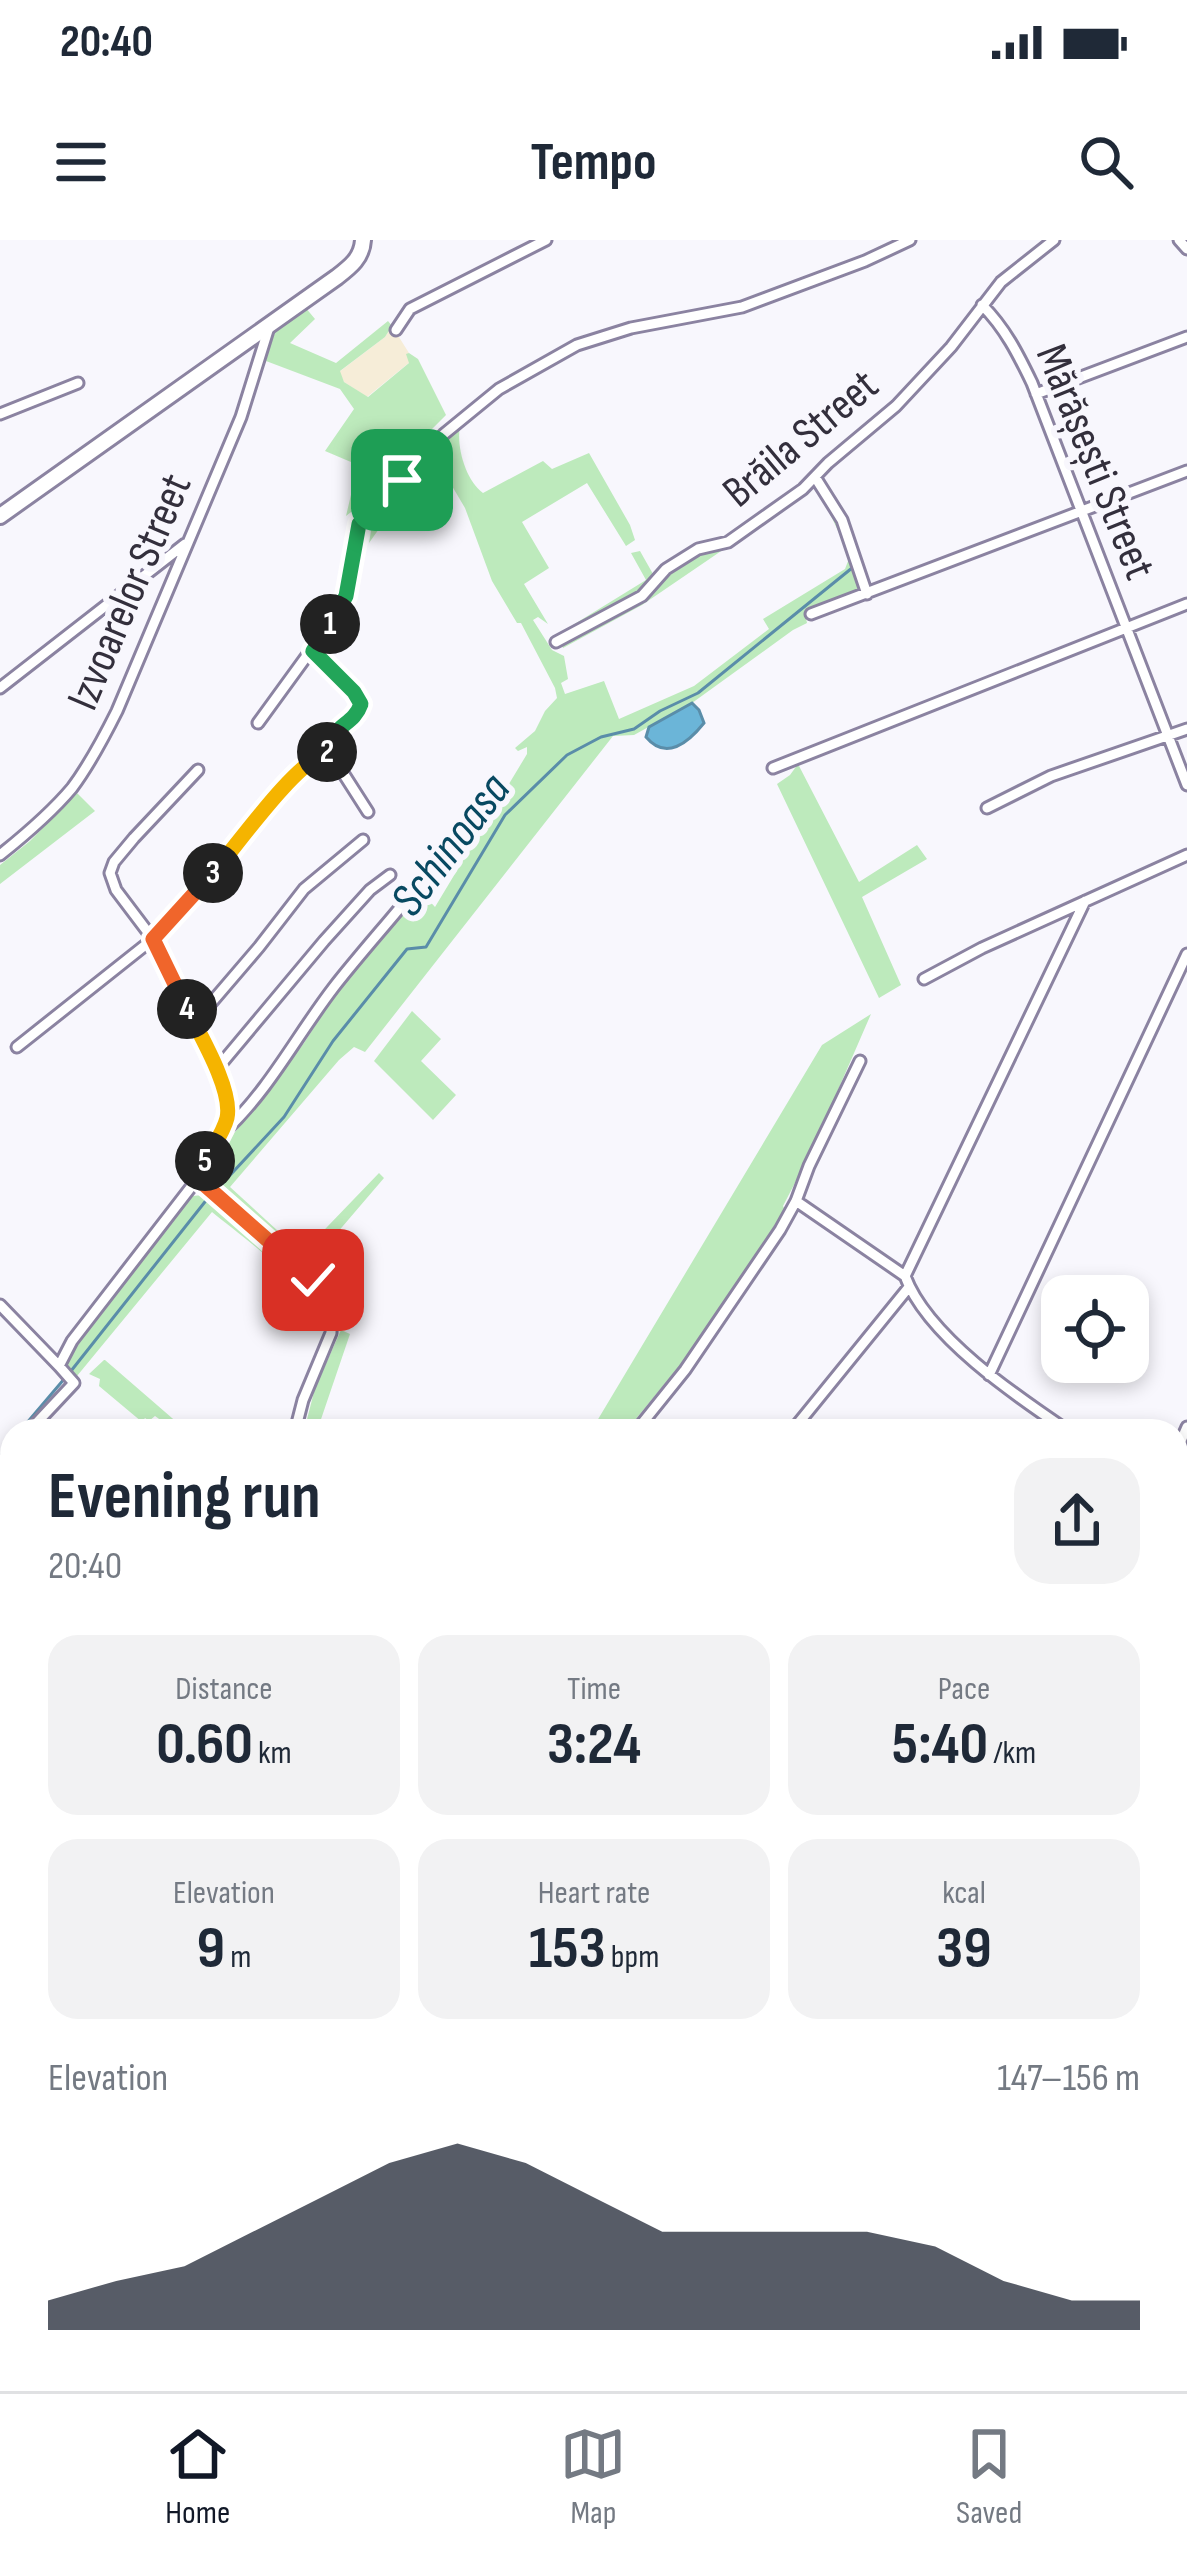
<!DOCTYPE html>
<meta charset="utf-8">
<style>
body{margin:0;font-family:"Sofia Sans Condensed",sans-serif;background:#f2f2f3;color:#1f2937;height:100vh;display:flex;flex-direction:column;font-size:45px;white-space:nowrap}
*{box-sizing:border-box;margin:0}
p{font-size:39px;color:#747a83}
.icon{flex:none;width:66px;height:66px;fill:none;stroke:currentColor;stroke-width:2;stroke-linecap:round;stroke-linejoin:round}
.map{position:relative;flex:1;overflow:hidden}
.side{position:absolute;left:0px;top:1179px;width:1188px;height:972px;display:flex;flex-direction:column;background:#fff;border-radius:36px 36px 0 0;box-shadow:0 6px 18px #0003}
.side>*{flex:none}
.tools{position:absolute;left:1041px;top:1035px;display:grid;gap:24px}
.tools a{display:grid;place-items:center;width:108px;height:108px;border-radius:24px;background:#fff;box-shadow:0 6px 18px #0003;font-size:60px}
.pin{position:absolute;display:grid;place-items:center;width:102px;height:102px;color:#fff;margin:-51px;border-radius:24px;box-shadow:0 6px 18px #0006}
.km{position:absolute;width:60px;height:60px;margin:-30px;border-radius:50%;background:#222;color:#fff;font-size:33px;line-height:60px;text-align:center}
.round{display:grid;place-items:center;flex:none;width:126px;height:126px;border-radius:36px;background:#f2f2f3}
.headline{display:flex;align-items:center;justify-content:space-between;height:204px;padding:0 48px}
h1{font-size:66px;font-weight:700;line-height:90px}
.stats{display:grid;grid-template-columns:repeat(3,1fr);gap:18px;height:204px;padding:12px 48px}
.stats div{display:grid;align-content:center;border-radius:30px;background:#f2f2f3;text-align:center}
.stats b{font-size:60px;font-weight:700}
.stats small{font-size:33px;font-weight:400}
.stats p{font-size:33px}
.chart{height:336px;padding:24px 48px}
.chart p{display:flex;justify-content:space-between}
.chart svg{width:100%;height:216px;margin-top:12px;fill:#111827;opacity:.7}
.status{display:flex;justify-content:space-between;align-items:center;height:84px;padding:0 60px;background:#fff;direction:ltr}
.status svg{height:33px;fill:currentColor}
header{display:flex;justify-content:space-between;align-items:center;height:156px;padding:0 48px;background:#fff;font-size:54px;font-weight:700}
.tab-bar{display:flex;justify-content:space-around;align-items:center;height:168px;border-top:3px solid #e0e1e3;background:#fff;font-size:33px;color:#747a83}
.tab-bar a{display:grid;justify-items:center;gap:6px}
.tab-bar .current{color:#111827}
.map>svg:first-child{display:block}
.commercial{fill:#f6edd8}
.green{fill:#bdeabc}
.water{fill:#6bb5d8;stroke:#5a8da9;stroke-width:3}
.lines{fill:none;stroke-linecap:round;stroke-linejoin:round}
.stream{stroke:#5a8da9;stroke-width:3}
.street-casing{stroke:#8b83a1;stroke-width:15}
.secondary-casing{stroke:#8b83a1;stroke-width:20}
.primary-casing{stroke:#d6d5d8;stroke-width:21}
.street{stroke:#fff;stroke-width:9}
.secondary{stroke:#fff;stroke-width:14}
.primary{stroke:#a5e3f1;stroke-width:15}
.split-1-casing{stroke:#fff;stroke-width:24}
.split-2-casing{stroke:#fff;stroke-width:24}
.split-3-casing{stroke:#fff;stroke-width:24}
.split-4-casing{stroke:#fff;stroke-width:24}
.split-5-casing{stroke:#fff;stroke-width:24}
.split-6-casing{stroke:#fff;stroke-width:24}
.split-1{stroke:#22a559;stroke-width:15}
.split-2{stroke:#22a559;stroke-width:15}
.split-3{stroke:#f5b400;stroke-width:15}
.split-4{stroke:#f0652b;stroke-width:15}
.split-5{stroke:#f5b400;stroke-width:15}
.split-6{stroke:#f0652b;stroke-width:15}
.labels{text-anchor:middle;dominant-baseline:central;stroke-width:12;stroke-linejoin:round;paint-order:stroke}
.street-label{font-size:45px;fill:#332f3c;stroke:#f8f7fd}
.water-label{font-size:48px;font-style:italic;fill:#084961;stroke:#f8f7fd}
</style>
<div class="status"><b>20:40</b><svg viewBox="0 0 49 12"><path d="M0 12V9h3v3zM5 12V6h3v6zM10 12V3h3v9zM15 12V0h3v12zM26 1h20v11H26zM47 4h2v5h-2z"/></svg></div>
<header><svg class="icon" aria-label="menu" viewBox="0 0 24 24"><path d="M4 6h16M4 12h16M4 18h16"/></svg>Tempo<svg class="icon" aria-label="search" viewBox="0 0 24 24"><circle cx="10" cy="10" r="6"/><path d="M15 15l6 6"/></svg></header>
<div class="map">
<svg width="1187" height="2151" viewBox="0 0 1187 2151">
<rect width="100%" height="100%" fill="#f8f7fd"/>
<path class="commercial" d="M392,86l17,27 -2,2 3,7 -43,35 -23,-15 -5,-10 46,-35z
M1176,1533l11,4v43l-7,19 -4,-2z
M679,2139h98l-15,12h-83z"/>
<path class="green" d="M305,67l10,12 -25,24 46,20 52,-42 4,5 -7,11 -45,34 4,11 24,15 41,-34 -3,-9 3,-1 9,6 28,56 -15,15 4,10 -61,62 -6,-3 -22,17 12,-51 -33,-14 29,-42 -14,-20 -74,-28c9,-34 9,-34 39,-54z
M460,186c-4,21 6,55 23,67l60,-32 9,8 37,-16 41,72 5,15 -9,6 -39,-63 -65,39 27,46 -25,16 24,40 -10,-7 -5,3 19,30 12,6 4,23 -7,4 4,11 39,-13 15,38 75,-33 75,-57 -6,-10 82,-50 5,-13 -29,-61c21,27 39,62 38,96l-54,22 2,10 -14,7 -101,73 -58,32 -21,1 -248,316 -11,-5 -15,13 -109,127 72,66 77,-80 5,5 -71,83 36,32 -10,10 -11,-17 -118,-106 -2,-13 96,-124 30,-47 78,-94 12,-7 11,12 92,-153v-7l-9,4 -3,-3 20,-17 10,-20 12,-13 -2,-10 -34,-65h-4l-25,-42 -27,-73 -13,-22 -71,40 -12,17 4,-24 4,2 11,-12 -3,-5z
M730,305l-88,60 -79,43 -2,-4 88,-49 14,-19 36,-23z
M640,311l13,23 -3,10 -14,11 -77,42 -4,-1 91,-56 -15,-27z
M798,524l61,118 58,-37 10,14 -65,38 39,88 -22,13 -102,-214 13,-9z
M77,553l18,18 -95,73v-19l30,-24z
M412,771l29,28 -20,22 35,34 -23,25 -59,-59z
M871,774l-60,138 -28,54 2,4 -95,143 -64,78h-35l231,-386z
M202,955c29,15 108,85 122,114l-7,5c-12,-32 -78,-80 -105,-102l-135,164 -11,-7 1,-11 81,-109 45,-53z
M341,1090l9,4 -33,97h-13l11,-43z
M104,1120h1l82,71h-19l2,-4 -15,-11 -6,5 -4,-3 -3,4 -43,-36 1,-7 -11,-5z
M1176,1440l11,5v28h-9v15l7,-1 2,50 -11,-4z"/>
<path class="water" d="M692,463l7,7 5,13c-16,20 -38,38 -58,14l3,-10z"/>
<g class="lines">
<path class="stream" d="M220,946l64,-69 49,-76 74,-92 19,-2 79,-132 62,-60 34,-18 33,-8 26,-18 38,-18 154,-125
M71,1131l137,-173
M20,1191l45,-53
M0,1217l12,-16"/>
<defs>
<path id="street" d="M1179,0l8,9
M982,65c23,23 36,49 50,78l155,402
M396,90l14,-21 136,-69
M1036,154l151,-57
M0,174l78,-31
M815,237l27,43 25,74
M811,374l376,-143
M556,402l86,-46 24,-27 32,-20 30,-7 75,-53 25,-26 68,-57 55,-59 50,-65 53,-42
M313,411l41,41 7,12c-8,22 -29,20 -32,47l39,61
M0,448l185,-144
M258,483l80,-110 7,-17 15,-72 84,-90 55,-45 78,-44 54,-17 111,-21 123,-46 45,-21
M773,528l414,-164
M987,568l64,-32 136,-47
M0,615c25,-20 51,-42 72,-67 18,-24 32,-51 45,-77l124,-294 29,-93
M924,739l58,-31 205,-93
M194,783l65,-76 45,-58 59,-49
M17,807l136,-108 34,-34 90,-110 34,-34 18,-10
M216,830l108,-129 46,-51 20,-15
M225,891c45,-42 72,-96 109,-144 25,-32 53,-63 79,-95
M198,938l100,87 34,40 -1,28 -28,67 -8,31
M796,961l109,75c22,60 111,120 163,155
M905,1036l180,-375
M0,1065l59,61
M989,1135l198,-421
M29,1191l45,-48 -15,-17 13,-25 126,-163c13,-32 33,-48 28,-85l-73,-154 -37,-49 -6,-17 4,-11 20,-24 64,-68
M636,1191l49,-61 95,-140 16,-29 13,-35 51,-105
M792,1191l117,-144
M1176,1212l11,-25
M0,1227l12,-15
M1176,1263l11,8
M0,1565l12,11
M316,2139l20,12
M68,2151l7,-12"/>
<path id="secondary" d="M0,276l337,-239c13,-10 25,-19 26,-37
M469,2151l25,-12"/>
<path id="primary" d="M1176,1348l11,-28
M1176,1861l11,-1
M832,2151l2,-12"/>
</defs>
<use href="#street" class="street-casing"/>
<use href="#secondary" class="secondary-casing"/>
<use href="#primary" class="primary-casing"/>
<use href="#street" class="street"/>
<use href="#secondary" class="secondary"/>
<use href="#primary" class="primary"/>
</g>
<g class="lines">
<defs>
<path id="split-1" d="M330,384l16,-28 13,-72 43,-44"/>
<path id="split-2" d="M327,512l2,-1c3,-28 24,-24 32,-47l-7,-12 -41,-41 17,-27"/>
<path id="split-3" d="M213,633c26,-30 80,-108 114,-121"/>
<path id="split-4" d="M187,769l-34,-70 60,-66"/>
<path id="split-5" d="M187,769c13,26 46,81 40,109 -4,16 -15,29 -22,43"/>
<path id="split-6" d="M205,921l-8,17 116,102"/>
</defs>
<use href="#split-1" class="split-1-casing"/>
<use href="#split-2" class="split-2-casing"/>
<use href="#split-3" class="split-3-casing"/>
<use href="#split-4" class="split-4-casing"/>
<use href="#split-5" class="split-5-casing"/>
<use href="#split-6" class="split-6-casing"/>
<use href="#split-1" class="split-1"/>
<use href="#split-2" class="split-2"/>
<use href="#split-3" class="split-3"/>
<use href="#split-4" class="split-4"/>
<use href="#split-5" class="split-5"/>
<use href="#split-6" class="split-6"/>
</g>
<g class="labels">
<g class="street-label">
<text transform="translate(801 199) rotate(-40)">Brăila Street</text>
<text transform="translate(1095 222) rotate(68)">Mărășești Street</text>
<text transform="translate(130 352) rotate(-67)">Izvoarelor Street</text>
</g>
<g class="water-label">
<text transform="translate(451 605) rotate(-53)">Schinoasa</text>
</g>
</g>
</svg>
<div class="tools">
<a><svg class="icon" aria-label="locate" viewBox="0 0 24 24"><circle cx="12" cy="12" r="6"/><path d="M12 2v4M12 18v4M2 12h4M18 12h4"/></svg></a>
</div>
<div class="pin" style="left:402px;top:240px;background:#1e9e55"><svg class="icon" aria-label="arrive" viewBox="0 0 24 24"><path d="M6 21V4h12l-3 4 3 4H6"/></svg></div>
<div class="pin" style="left:313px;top:1040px;background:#d93025"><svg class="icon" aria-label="check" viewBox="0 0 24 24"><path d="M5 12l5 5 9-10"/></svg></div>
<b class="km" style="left:330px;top:384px">1</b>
<b class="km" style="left:327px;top:512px">2</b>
<b class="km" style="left:213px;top:633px">3</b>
<b class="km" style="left:187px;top:769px">4</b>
<b class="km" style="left:205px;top:921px">5</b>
<section class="side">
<div class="headline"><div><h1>Evening run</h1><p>20:40</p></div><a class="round"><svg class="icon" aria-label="share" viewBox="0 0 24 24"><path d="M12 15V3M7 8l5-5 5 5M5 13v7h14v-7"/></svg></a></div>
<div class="stats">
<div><p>Distance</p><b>0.60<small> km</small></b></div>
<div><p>Time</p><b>3:24</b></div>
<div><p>Pace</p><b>5:40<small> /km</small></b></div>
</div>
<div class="stats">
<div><p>Elevation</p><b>9<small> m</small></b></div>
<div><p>Heart rate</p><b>153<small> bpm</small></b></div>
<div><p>kcal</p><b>39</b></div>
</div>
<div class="chart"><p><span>Elevation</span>147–156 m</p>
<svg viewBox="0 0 160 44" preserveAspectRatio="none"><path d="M0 44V38L10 34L20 31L30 24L40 17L50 10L60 6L70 10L80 17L90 24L100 24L110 24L120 24L130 27L140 34L150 38L160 38V44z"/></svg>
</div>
</section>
</div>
<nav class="tab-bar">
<a class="current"><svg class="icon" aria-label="home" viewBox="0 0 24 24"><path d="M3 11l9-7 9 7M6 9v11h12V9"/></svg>Home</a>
<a><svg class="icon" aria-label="map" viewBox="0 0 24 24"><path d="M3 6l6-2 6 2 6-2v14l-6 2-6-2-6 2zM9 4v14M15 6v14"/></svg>Map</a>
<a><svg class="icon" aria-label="saved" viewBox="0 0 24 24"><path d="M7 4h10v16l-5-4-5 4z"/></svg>Saved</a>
</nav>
